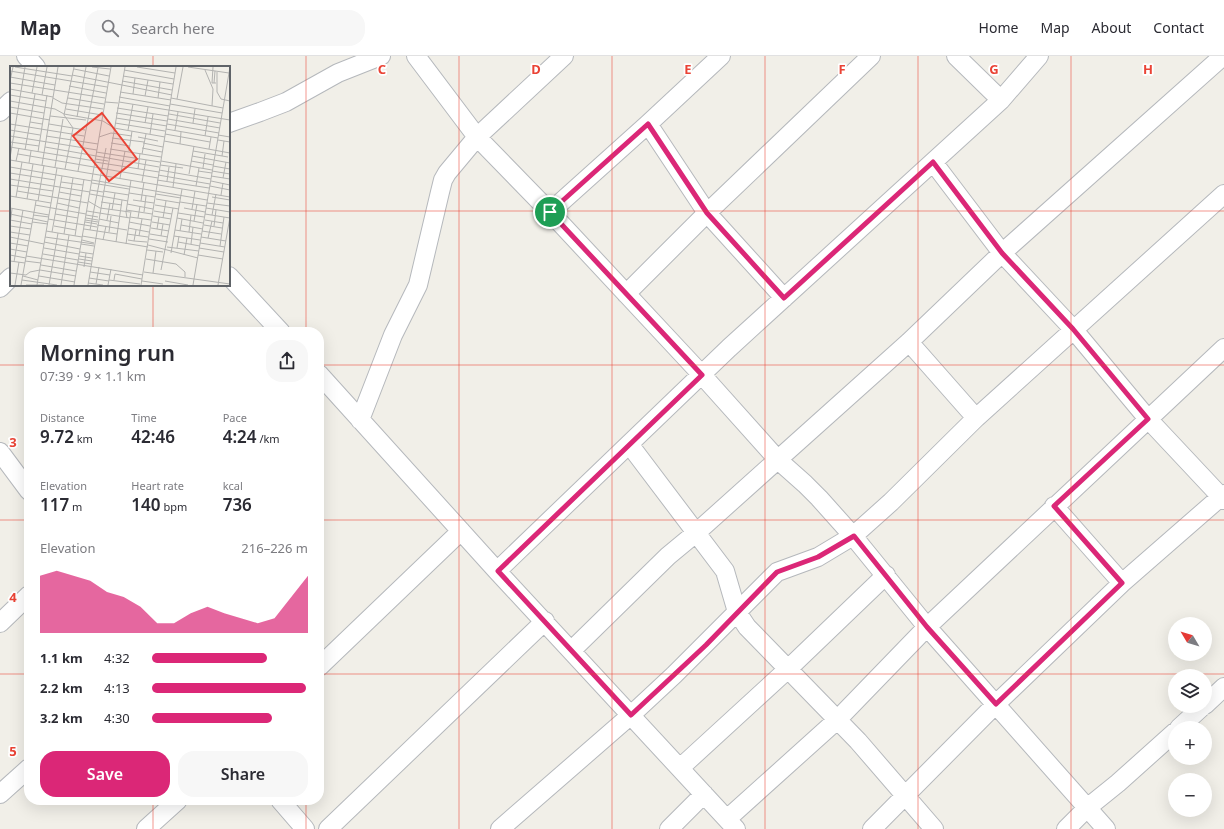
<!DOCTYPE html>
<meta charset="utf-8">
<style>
body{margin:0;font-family:"Noto Sans",sans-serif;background:#f7f7f7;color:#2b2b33;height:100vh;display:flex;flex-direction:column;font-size:15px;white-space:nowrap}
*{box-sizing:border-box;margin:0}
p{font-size:13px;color:#7c7c81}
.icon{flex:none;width:22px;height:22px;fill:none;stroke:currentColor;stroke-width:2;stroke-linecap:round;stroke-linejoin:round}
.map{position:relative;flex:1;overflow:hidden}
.sheet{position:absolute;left:24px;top:271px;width:300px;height:478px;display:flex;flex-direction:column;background:#fff;border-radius:16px;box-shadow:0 4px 16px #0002}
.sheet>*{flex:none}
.needle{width:26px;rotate:308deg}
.fabs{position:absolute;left:1168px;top:561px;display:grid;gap:8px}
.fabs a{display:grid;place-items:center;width:44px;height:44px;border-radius:50%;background:#fff;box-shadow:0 4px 16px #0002;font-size:20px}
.pin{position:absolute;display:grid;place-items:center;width:34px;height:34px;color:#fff;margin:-17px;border:2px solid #fff;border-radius:50%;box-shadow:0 1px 4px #0007}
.round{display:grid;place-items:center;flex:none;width:42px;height:42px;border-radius:16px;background:#f7f7f7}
.head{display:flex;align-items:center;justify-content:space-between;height:68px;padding:0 16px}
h1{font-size:22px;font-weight:600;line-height:30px}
.metrics{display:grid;grid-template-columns:repeat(3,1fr);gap:6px;height:68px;padding:4px 16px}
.metrics div{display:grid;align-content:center}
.metrics b{font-size:17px;font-weight:600}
.metrics small{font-size:11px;font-weight:400}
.metrics p{font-size:11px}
.chart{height:112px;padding:8px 16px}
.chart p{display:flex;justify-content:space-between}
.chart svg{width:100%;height:72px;margin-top:4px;fill:#db2777;opacity:.7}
.cta{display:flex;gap:8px;margin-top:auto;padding:8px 16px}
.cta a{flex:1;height:46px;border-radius:16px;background:#db2777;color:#fff;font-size:16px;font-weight:600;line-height:46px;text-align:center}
.cta a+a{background:#f7f7f7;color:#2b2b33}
ul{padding:0 16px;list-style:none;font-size:13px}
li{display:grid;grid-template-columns:64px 48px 1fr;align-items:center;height:30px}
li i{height:10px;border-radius:5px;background:#db2777}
header{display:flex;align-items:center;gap:24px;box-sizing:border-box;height:56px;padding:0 20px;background:#fff;border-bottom:1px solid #e1e1e2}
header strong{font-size:19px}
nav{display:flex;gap:22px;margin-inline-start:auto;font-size:14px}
.search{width:280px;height:36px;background:#f7f7f7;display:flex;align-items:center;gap:10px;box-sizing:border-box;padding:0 14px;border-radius:16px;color:#7c7c81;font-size:15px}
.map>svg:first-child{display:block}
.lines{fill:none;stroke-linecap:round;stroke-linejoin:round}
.minor-casing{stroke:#b5b8bc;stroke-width:20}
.minor{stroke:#fff;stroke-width:18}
.route-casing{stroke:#fff;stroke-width:8}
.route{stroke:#db2777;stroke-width:5}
.grid{fill:none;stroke:#ea4335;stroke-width:1;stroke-opacity:0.55}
.inset-road{fill:none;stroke:#b3b3b1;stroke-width:1}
.view{fill:#ea4335;fill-opacity:0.15;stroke:#ea4335;stroke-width:2}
.inset-edge{fill:none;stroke:#5f6368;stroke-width:2}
.grid-label{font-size:13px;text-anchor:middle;font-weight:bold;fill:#ea4335;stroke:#fff;stroke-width:3.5;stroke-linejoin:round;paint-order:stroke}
</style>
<header>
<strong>Map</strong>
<div class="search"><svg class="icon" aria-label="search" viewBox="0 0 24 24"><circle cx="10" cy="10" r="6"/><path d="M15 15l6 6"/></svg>Search here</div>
<nav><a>Home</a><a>Map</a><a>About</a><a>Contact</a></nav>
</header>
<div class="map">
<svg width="1224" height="773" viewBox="0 0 1224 773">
<rect width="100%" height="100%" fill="#f1efe8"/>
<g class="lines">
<defs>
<path id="minor" d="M26,0l10,11
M416,0l61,81 73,75 152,163 76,85 27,24 14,14 34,38 74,91 179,202
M956,0l45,44
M0,56l11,-11
M229,67l31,-11 26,-10 52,-29 43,-17
M648,68l59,89 77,85
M933,106l69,91 71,76 75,90 76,81
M550,156l98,-88 73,-68
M229,220l52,56
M0,232l11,-11
M626,238l81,-81 164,-157
M909,286l67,76
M319,318l178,197 239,258
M360,364l33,-85 25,-50 22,-93 3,-12 4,-7 30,-36 87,-81
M629,388l96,127 12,41 10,15 111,114 76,88
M0,396l29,39
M1054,450l68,77
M497,515l232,-223 272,-248 38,-44
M0,567l29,-28
M572,594l96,-94 29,-24 212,-190 93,-89 221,-197
M319,611l142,-136
M1205,649l19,-18
M1179,672l24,-22
M680,712l108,-99 98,-94
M0,738l29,-26
M280,744l25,29
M727,763l110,-99 90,-93 297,-279
M146,773l32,-29
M328,773l217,-208
M500,773l131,-114 43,-40 103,-103 41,-15 35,-21 38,-34 85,-84 248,-224
M669,773l35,-35
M872,773l124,-125 126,-121 102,-89
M1066,773l21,-21 31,-25 57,-51"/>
</defs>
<use href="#minor" class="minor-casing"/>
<use href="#minor" class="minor"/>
</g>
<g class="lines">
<defs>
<path id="route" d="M648,68l59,89 77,85 149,-136 69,91 71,76 75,90 -94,87 68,77 -126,121 -69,-77 -73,-91 -36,21 -41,15 -71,73 -75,70 -133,-144 204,-196 -152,-163z"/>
</defs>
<use href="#route" class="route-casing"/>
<use href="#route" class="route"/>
</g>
<path class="grid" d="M153,0v11M306,0v276M459,0v773M612,0v773M765,0v773M918,0v773M1071,0v773M0,155h11M229,155h995M153,229v47M0,309h29M319,309h905M0,464h29M319,464h905M0,618h29M319,618h905M153,744v29M306,744v29"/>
<g transform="translate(10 10)">
<rect width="220" height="220" fill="#f1efe8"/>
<path class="inset-road" d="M5,1l57,9M82,1l18,2M127,1l38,6M178,1l41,6M203,1l-1,16h4M64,3l35,7M114,4l50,9M195,4l8,19 -1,17M0,5l97,16M207,6v20l4,7 9,2M62,9l100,20M113,10l50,8M0,11l45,8M0,15l3,-14M112,15l50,9M0,17l95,15M204,17l1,-12M59,20l37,7M0,23l43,8M110,26l51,8M22,27l5,-26M123,28l2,-16M0,29l36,6M32,29l5,-28M135,30l3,-16M109,31l51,9M43,32l9,5 41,6M58,32l36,6M148,32l2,-16M161,32l52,10M167,33l6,-32M0,35l45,8 9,5 39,7 11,7 51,9M95,36l13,1M109,36l111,18M160,38l52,9M0,41l34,6M107,42l51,8M56,43l36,6M0,47l40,7M106,47l51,8M159,48l51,9M40,50l36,4M67,51l9,-50M106,52l51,8M158,53l52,9M20,56l12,2M105,57l50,8M135,57l3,-16M183,57l2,-14M0,58l74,12M39,58l36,6M157,58l52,9M156,63l52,9M0,64l30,5M118,64l5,-26M165,64l3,-18M140,68l3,-20M155,68l45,8M208,69l12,2M0,70l87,14M36,70l52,8M195,70l3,-19M89,71l12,-4 21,3M128,71l20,4M102,72l32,4M208,74l12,2M154,75l66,12M0,76l29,4M101,77l19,3M133,77l20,4M170,78l1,-12M0,81l85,14M35,81l114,20M132,82l20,4M100,83l51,8M199,83l2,-12M15,84l10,-56M119,85l3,-20M183,85l35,6M28,86l9,-57M86,86l64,10M8,88l140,24M132,88l4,-20M182,90l38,7M212,90l2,-15M0,92l15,-91M85,93l13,2M0,94l220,37M6,95l3,-13M151,95l51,9M181,95l22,4M85,96l64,10M19,97l2,-12M32,99l16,-98M150,99l23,3M203,100l17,3M0,101l82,14M45,101l8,-48M193,102l2,-14M55,103l8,-41 -9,-13 10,-48M128,103l2,-16M149,104l52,9M68,105l20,-103M188,105l14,2M202,105l18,3M0,107l45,7M179,108l5,-28M148,109l52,9M201,110l19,3M110,112l5,-27M213,112l3,-16M0,113l80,13M82,114l115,20M147,114l52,8M157,115l2,-14M201,115l19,4M51,116l22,3M132,116l4,-22M82,117l37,6M0,119l43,6M186,120l3,-18M200,120l20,4M163,121l3,-23M80,124l13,2M7,125l71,12M93,125l26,4M49,126l22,4M119,127l26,4M80,128l38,7M146,128l25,4M211,129l2,-12M0,130l41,7M6,131l6,-35M202,131l18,3M17,133l6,-35M146,133l24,4M123,134l21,3M28,135l6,-36M78,135l12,7 30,4M131,135l3,-19M91,136l21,3M170,136l26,4M47,137l22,5M197,137l23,3M117,138l26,5M25,139l51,9M145,139l24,4M0,142l39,7M174,142l21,4M196,142l24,4M182,143l3,-18M102,144l3,-17M116,144l26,4M77,145l43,7M144,145l18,3M134,146l2,-16M168,147l26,4M0,148l38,8M45,148l23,4M195,148l25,4M23,149l16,2M76,149l12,2M202,149l4,-21M143,150l18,3M120,151l21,3M76,152l12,2M117,152l-1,-6 5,-32M128,152l2,-12M153,152l3,-17M167,152l26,5M38,153l49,8M89,153l20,4M0,154l22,4M75,154l13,2M97,154l3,-17M195,154l18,3M184,155l3,-17M22,156l16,2M75,156l12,2M119,156l21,4M142,156l18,3M0,158l2,-15M87,159l30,5M171,159l22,4M194,159l18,3M0,160l21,3M44,160l22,4M204,160l2,-16M118,162l21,4M141,162l18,3M74,163l13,2M147,163l2,-12M80,164l16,-82M165,164l26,4M36,165l36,6M87,165l20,3M170,165l2,-12M192,165l19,3M0,166l20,3M42,166l10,-56M99,166l2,-16M179,166l2,-17M54,168l9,-56M117,168l21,3M140,168l18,3M65,170l9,-57M72,170l66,11M129,170l3,-17M151,170l2,-12M164,170l26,4M0,171l34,7M35,171l49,7M191,171l25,4M198,172l4,-17M139,173l19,3M72,174l12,3M93,174l3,-14M118,174l6,1 2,-11M124,175l13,1M34,176l36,7M106,176l6,-42M168,176l22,4M0,177l18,3M190,177l25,4M71,178l13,2M116,178l5,-33M181,178l2,-17M138,179l50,13M210,180l4,-29M157,181l32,4M34,182l35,6M167,182l2,-12M189,182l25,4M0,183l17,3M137,184l16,2M70,186l13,2M161,187l11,-64M33,188l35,6M0,189l16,3M174,189l3,-17M188,189l25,4M16,190l117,19M69,190l13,2M69,193l13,2M136,193l30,5 9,8v5M0,195l15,2M15,195l16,2M4,196l9,-52M68,196l13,2M31,199l35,6M74,201l2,-14M151,204l12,-62M80,206l20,3M134,206l86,12M0,207l16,2 4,-3 10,-2 36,6M143,207l3,-22M13,210l15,4M29,210l36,6M79,212l20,3M12,214l35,5M99,214l31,4M104,214l1,-6 27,5M132,215l21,3M155,215l23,4M78,217l15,2M86,218l3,-17M5,219l4,-23M11,219l15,-84M16,219h18M27,219l20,-117M39,219l9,-52M51,219l8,-50M64,219l37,-218M78,219l37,-218M98,219l3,-16M131,219l35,-218M183,219l37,-218M208,219l12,-68"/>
<path class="view" d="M92,47l35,46 -28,22 -36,-45z"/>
<rect width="220" height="220" class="inset-edge"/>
</g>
<g class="grid-label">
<text x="382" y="18">C</text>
<text x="536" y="18">D</text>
<text x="688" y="18">E</text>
<text x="842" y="18">F</text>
<text x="994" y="18">G</text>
<text x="1148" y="18">H</text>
<text x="13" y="391">3</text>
<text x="13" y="546">4</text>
<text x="13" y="700">5</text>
</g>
</svg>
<div class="fabs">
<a><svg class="needle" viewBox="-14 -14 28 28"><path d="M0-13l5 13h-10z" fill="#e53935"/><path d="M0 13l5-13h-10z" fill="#7c7c81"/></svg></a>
<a><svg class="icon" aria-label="layers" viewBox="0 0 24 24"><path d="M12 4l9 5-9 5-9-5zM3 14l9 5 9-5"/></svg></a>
<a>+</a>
<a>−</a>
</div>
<div class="pin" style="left:550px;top:156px;background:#1e9e55"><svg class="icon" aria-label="arrive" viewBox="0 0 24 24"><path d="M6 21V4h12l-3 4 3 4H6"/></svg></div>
<section class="sheet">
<div class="head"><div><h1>Morning run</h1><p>07:39 · 9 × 1.1 km</p></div><a class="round"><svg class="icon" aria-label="share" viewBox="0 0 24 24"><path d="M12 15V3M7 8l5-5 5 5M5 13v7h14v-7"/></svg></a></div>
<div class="metrics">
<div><p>Distance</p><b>9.72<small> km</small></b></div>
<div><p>Time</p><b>42:46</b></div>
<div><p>Pace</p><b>4:24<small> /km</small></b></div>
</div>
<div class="metrics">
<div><p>Elevation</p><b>117<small> m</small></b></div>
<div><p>Heart rate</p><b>140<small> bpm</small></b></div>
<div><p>kcal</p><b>736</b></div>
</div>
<div class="chart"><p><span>Elevation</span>216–226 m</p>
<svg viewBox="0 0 160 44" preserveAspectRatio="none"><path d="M0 44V9L10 6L20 9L30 12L40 19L50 22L60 28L70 38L80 38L90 32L100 28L110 32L120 35L130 38L140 35L150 22L160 9V44z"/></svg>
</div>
<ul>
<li><b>1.1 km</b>4:32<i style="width:74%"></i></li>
<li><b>2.2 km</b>4:13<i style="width:99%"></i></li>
<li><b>3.2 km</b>4:30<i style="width:77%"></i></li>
</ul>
<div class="cta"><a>Save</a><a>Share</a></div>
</section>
</div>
